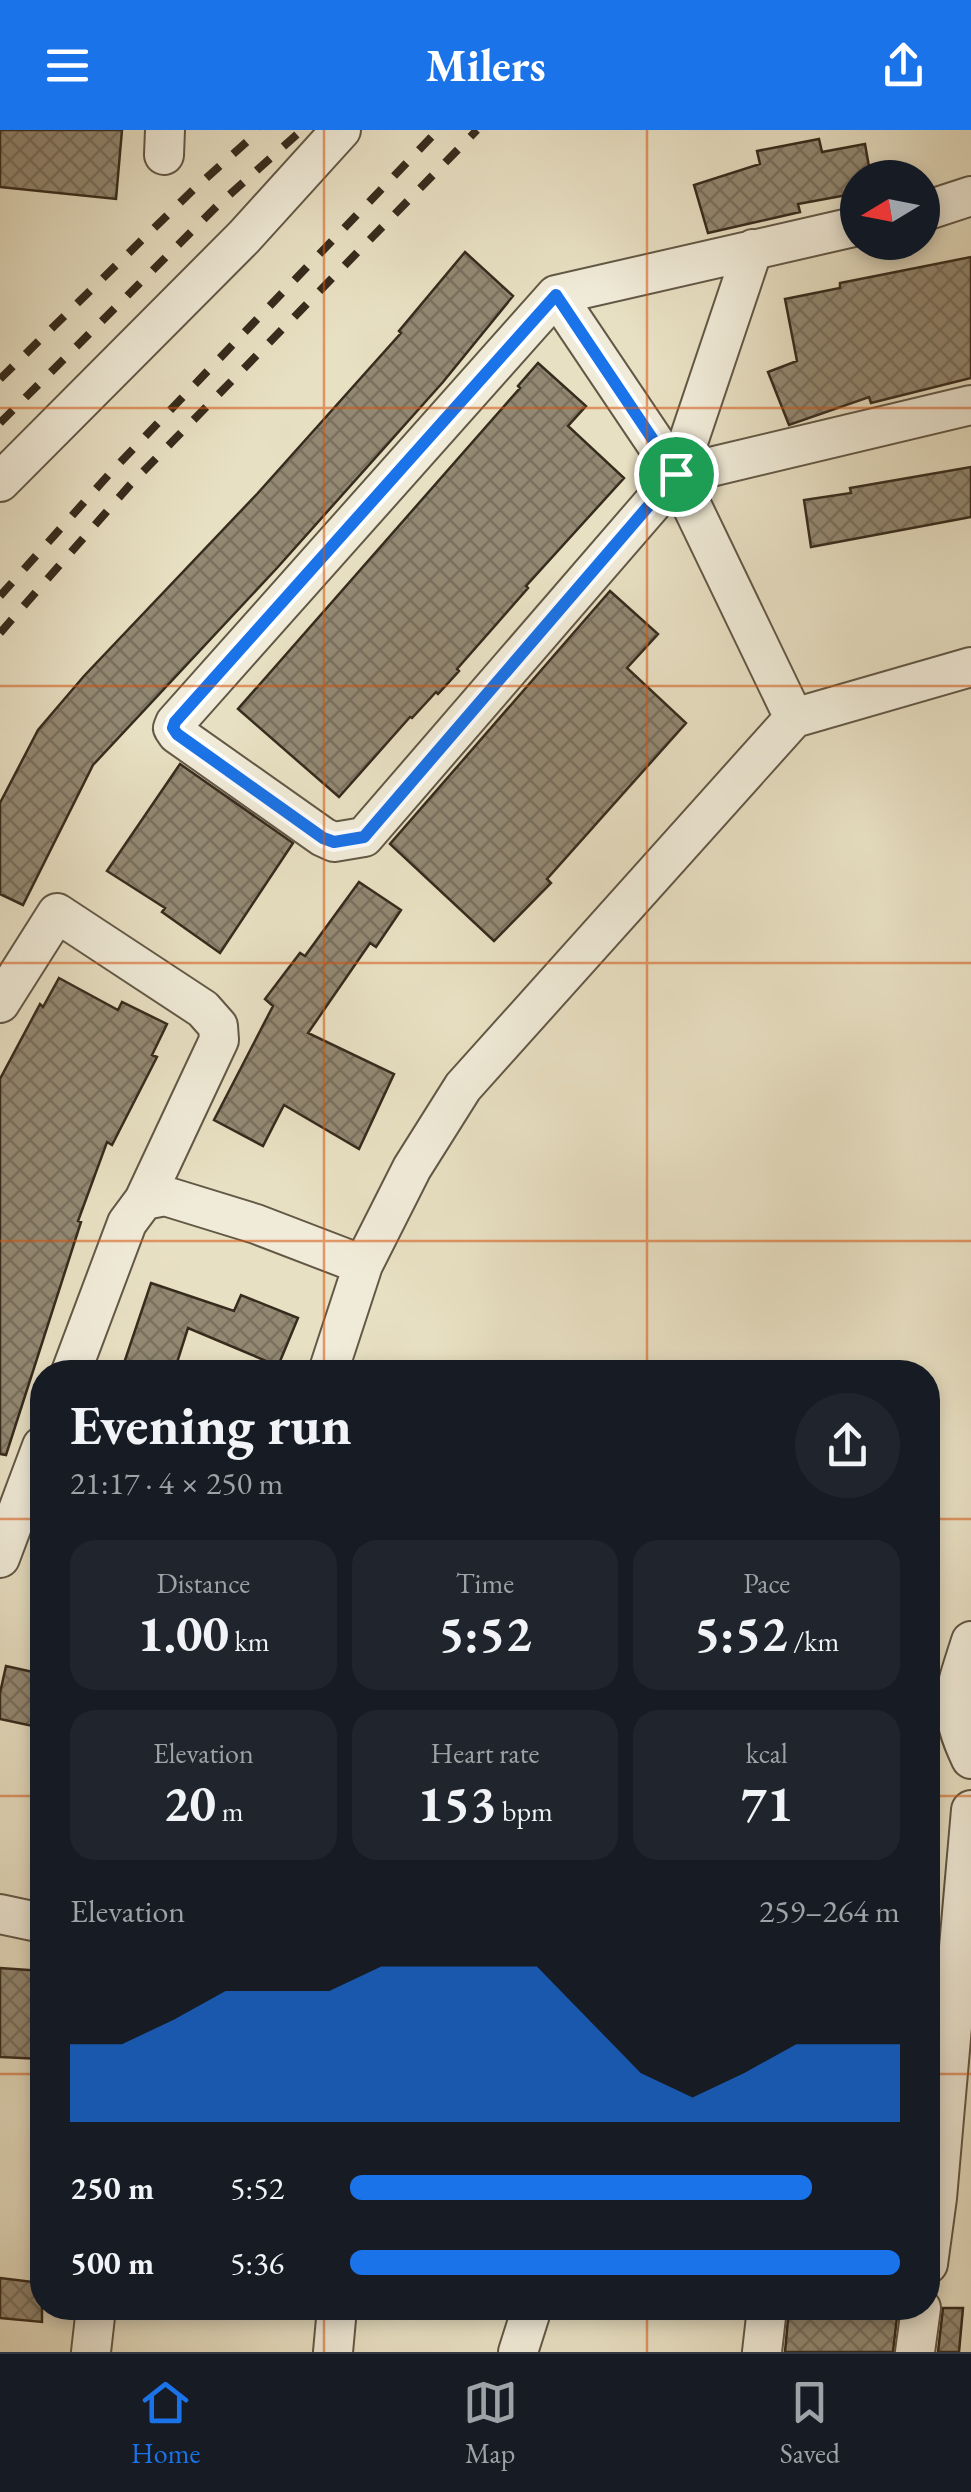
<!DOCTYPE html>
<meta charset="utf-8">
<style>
body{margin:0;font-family:"EB Garamond",serif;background:#20242c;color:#f1f3f6;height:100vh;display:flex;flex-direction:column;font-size:38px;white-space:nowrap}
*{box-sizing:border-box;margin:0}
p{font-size:32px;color:#9ea1a6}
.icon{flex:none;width:55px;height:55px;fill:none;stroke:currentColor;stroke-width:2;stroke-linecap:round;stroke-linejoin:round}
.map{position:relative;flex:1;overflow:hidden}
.sheet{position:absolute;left:30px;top:1230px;width:910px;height:960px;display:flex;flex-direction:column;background:#171b24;border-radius:40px;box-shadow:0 5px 15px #0003}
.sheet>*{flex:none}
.needle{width:65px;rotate:260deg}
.fabs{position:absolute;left:840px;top:30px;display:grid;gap:20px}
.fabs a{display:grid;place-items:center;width:100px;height:100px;border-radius:50%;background:#171b24;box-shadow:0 5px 15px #0003;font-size:50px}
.pin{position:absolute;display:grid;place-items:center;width:85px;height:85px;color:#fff;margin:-42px;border:5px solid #fff;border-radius:50%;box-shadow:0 2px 10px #0007}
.round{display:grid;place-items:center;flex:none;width:105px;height:105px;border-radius:52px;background:#20242c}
.head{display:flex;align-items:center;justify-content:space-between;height:170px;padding:0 40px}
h1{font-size:55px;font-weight:700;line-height:75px}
.stats{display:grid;grid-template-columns:repeat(3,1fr);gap:15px;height:170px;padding:10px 40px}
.stats div{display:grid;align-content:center;border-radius:25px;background:#20242c;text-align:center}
.stats b{font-size:50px;font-weight:700}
.stats small{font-size:28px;font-weight:400}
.stats p{font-size:28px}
.chart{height:280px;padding:20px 40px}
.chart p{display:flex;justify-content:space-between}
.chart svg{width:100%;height:180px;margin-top:10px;fill:#1a73e8;opacity:.7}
ul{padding:0 40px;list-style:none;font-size:32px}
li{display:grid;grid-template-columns:160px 120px 1fr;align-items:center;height:75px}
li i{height:25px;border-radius:12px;background:#1a73e8}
header{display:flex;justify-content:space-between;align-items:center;height:130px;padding:0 40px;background:#1a73e8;color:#fff;font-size:45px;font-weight:700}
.tabs{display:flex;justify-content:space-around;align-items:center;height:140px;border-top:2px solid #363941;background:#171b24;font-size:28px;color:#9ea1a6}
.tabs a{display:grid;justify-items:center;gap:5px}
.tabs .current{color:#1a73e8}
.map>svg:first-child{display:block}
.building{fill:url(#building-cross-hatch);stroke:#372b1d;stroke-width:2.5}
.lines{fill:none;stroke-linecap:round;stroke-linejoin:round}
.minor-casing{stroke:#635846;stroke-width:42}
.minor{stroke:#f0ebd8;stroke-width:38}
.rail{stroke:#372b1d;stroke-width:8;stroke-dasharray:18 18;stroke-linecap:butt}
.route-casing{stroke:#fff;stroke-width:20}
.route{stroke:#1a73e8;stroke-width:12}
.grid{fill:none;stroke:#d6540e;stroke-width:2.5;stroke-opacity:0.55}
</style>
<header><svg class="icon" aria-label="menu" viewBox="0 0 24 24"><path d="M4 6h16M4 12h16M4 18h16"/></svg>Milers<svg class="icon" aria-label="share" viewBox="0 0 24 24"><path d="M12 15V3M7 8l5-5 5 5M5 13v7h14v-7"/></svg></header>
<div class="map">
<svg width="971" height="2222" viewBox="0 0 971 2222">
<defs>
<pattern id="building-cross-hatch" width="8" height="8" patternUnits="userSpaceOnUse" patternTransform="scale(2.5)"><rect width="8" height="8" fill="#938973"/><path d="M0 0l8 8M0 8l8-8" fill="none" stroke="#79705e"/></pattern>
</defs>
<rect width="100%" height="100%" fill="#e8e0c3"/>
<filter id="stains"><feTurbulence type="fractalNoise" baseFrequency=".002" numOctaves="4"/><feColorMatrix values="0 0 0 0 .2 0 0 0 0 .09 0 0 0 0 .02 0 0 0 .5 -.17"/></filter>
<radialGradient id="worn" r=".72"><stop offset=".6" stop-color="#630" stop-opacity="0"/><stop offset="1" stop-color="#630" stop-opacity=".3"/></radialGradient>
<path class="building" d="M0,0h122l-6,69 -116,-12z
M819,9l3,13 43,-8 6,34h-13v15l-60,11 2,8 -92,21 -14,-48 66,-21 -3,-13z
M465,122l48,44 -70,86 -166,186 -184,197 -70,140 -23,-11v-91l38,-73 46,-54 173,-182 144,-161 -2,-2z
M971,127v121l-100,25 -2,-6 -80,28 -21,-53 29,-11 -12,-62 55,-11v-5z
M538,233l48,43 -18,20 56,52 -98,108 2,2 -71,81 2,2 -21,23 -2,-2 -24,26 -2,-1 -71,80 -101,-88 282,-321 -2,-2z
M971,337v50l-160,30 -7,-47 47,-7 -1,-5z
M610,461l48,43 -31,34 59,55 -139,156 4,4 -57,58 -104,-97z
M180,634l113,79 -73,110 -58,-41 3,-4 -58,-37z
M359,752l42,28 -25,37 -6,-4 -62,90 86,41 -35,75 -75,-44 -21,41 -49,-26 59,-114 -8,-7 35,-46 5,3z
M59,848l59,32 4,-8 45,22 -15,31 5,2 -45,88 -5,-3 -29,79 3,1 -75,233 -6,-1v-375l40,-75 3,3z
M151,1153l83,28 7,-16 57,23 -20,48 -90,-38 -14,44h-53z
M6,1536l36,8v54l-42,-9v-26z
M0,1838l42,3v88l-42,-2z
M0,2148l42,5v39l-42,-4z
M789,2178h109l-5,44h-108z
M943,2178h20l-4,44h-21z"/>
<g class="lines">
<defs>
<path id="minor" d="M164,25l1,-25
M922,82l49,-16
M753,119l-76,226 -313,362 -30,5 -11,-5 -146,-103 -4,-6 2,-5 381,-428 302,-69
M556,165l121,180 117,243
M677,345l294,-70
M0,352l244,-245 97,-107
M0,873l57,-90 146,96 15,17 1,14 -75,160
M71,1242l56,-149 17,-23 21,-4 91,28 107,41
M328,1242l35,-107 49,-97 51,-81 331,-369 177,-51
M0,1428l42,-112
M971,1511c-17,54 -25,65 0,118
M0,1784l42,9
M928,2134l9,-66 34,-388
M91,2222l5,-44
M333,2222l4,-44
M518,2222l14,-44
M762,2222l5,-44
M915,2222l6,-44"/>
</defs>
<use href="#minor" class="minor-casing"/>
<use href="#minor" class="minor"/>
<path class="rail" d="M0,249l193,-189 67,-60
M0,293l217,-217 85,-76
M0,466l112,-125 326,-341
M0,503l130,-148 347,-355"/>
</g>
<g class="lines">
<defs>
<path id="route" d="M556,165l120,179 -312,363 -30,5 -11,-4 -146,-104 -4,-6 2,-6z"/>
</defs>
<use href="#route" class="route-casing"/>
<use href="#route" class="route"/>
</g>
<path class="grid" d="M324,0v1242M647,0v1242M0,278h971M0,556h971M0,833h971M0,1111h971M0,1389h42M928,1389h43M0,1666h42M928,1666h43M0,1944h42M928,1944h43M324,2178v44M647,2178v44"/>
<rect width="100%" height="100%" filter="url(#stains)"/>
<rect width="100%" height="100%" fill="url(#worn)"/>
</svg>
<div class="fabs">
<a><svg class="needle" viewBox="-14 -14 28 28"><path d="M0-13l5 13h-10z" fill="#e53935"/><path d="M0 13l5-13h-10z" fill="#9ea1a6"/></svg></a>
</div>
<div class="pin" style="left:676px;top:344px;background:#1e9e55"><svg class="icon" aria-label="arrive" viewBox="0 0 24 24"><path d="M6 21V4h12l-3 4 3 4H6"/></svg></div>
<section class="sheet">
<div class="head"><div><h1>Evening run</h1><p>21:17 · 4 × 250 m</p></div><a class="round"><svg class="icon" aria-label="share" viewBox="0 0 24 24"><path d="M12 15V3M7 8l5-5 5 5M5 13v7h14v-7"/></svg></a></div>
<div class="stats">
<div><p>Distance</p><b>1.00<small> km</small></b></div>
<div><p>Time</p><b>5:52</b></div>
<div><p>Pace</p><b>5:52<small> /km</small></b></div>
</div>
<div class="stats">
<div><p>Elevation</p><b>20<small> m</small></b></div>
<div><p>Heart rate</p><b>153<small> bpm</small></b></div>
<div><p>kcal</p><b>71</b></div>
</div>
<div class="chart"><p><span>Elevation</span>259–264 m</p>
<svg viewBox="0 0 160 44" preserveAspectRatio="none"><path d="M0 44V25L10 25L20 19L30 12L40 12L50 12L60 6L70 6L80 6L90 6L100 19L110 32L120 38L130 32L140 25L150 25L160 25V44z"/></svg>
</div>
<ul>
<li><b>250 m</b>5:52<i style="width:84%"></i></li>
<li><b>500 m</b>5:36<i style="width:100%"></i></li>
</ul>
</section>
</div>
<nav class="tabs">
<a class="current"><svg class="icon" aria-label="home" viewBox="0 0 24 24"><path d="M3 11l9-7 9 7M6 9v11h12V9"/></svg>Home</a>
<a><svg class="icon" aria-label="map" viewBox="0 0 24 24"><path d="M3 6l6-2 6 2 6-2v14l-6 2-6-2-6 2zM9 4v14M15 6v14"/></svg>Map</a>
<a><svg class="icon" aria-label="saved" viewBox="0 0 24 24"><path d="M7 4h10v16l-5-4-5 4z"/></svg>Saved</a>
</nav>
